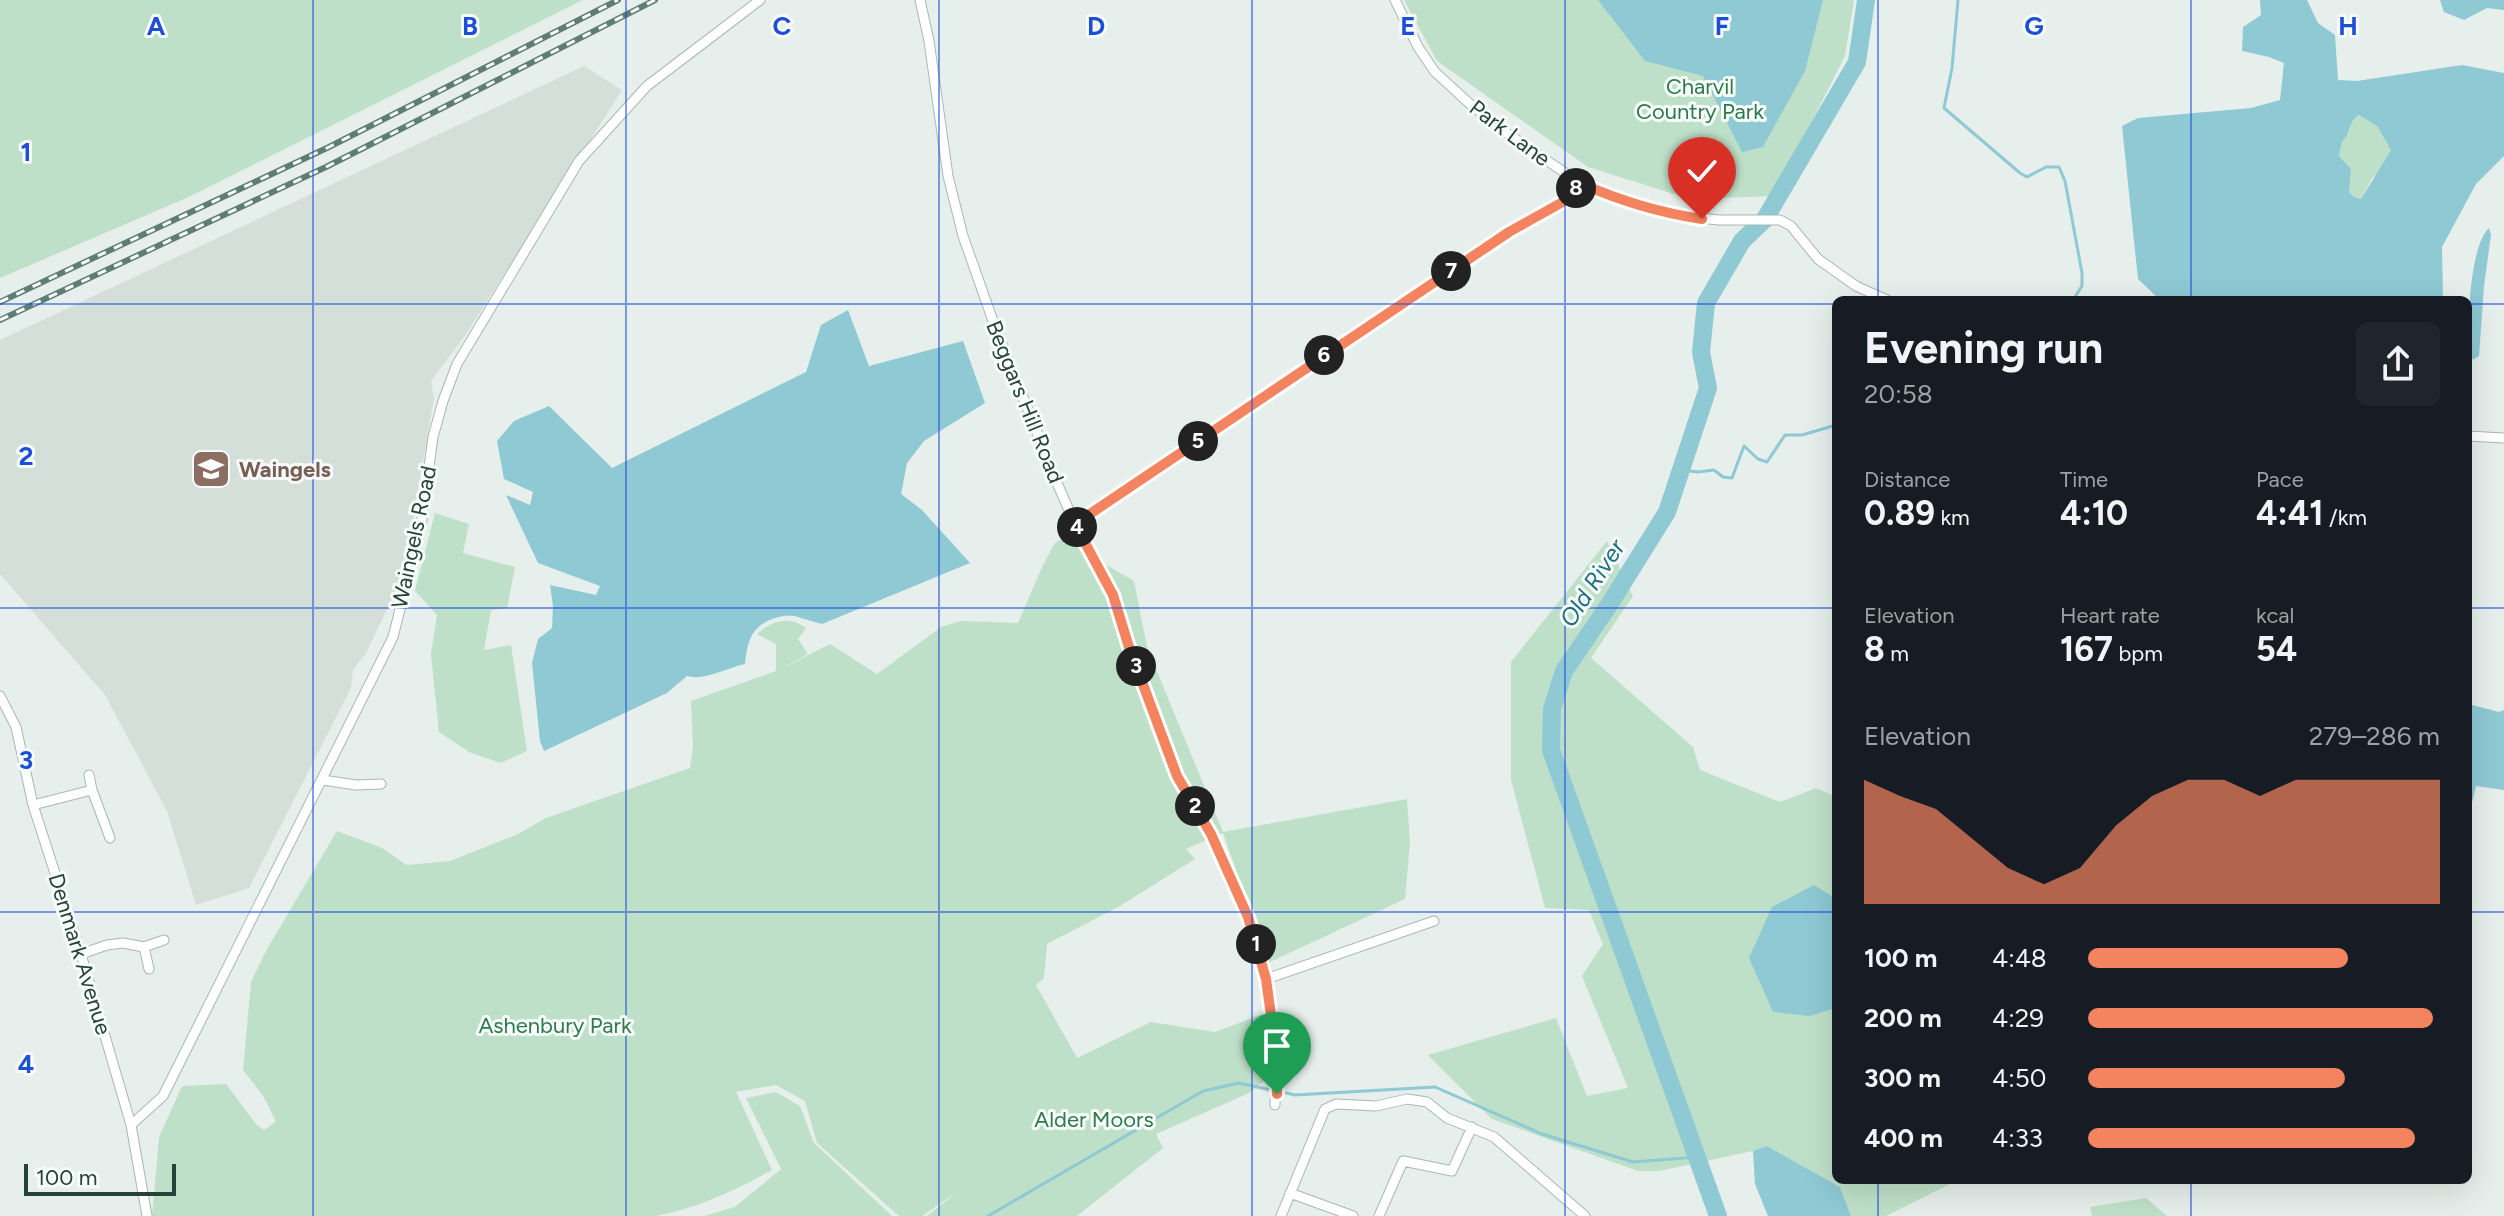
<!DOCTYPE html>
<meta charset="utf-8">
<style>
body{margin:0;font-family:Figtree,sans-serif;background:#20242c;color:#f1f3f6;height:100vh;display:flex;flex-direction:column;font-size:30px;white-space:nowrap}
*{box-sizing:border-box;margin:0}
p{font-size:26px;color:#9ea1a6}
.icon{flex:none;width:44px;height:44px;fill:none;stroke:currentColor;stroke-width:2;stroke-linecap:round;stroke-linejoin:round}
.map{position:relative;flex:1;overflow:hidden}
.details{position:absolute;left:1832px;top:296px;width:640px;height:888px;display:flex;flex-direction:column;background:#171b24;border-radius:12px;box-shadow:0 8px 32px #0002}
.details>*{flex:none}
.scale{position:absolute;left:24px;bottom:20px;width:152px;box-sizing:border-box;padding-left:8px;border:4px solid #24423a;border-top:0;font-size:22px;line-height:28px;white-space:nowrap;color:#24423a;-webkit-text-stroke:6px #f7fbf9;paint-order:stroke}
.pin{position:absolute;display:grid;place-items:center;width:68px;height:68px;color:#fff;margin:-82px -34px;border-radius:50% 50% 50% 0;rotate:-45deg;box-shadow:0 0 8px #0007}
.pin .icon{rotate:45deg}
.km{position:absolute;width:40px;height:40px;margin:-20px;border-radius:50%;background:#222;color:#fff;font-size:22px;line-height:40px;text-align:center}
.round{display:grid;place-items:center;flex:none;width:84px;height:84px;border-radius:12px;background:#20242c}
.overview{display:flex;align-items:center;justify-content:space-between;height:136px;padding:0 32px}
h1{font-size:44px;font-weight:700;line-height:60px}
.metrics{display:grid;grid-template-columns:repeat(3,1fr);gap:12px;height:136px;padding:8px 32px}
.metrics div{display:grid;align-content:center}
.metrics b{font-size:34px;font-weight:700}
.metrics small{font-size:22px;font-weight:400}
.metrics p{font-size:22px}
.chart{height:224px;padding:16px 32px}
.chart p{display:flex;justify-content:space-between}
.chart svg{width:100%;height:144px;margin-top:8px;fill:#f4845f;opacity:.7}
ul{padding:0 32px;list-style:none;font-size:26px}
li{display:grid;grid-template-columns:128px 96px 1fr;align-items:center;height:60px}
li i{height:20px;border-radius:10px;background:#f4845f}
.map>svg:first-child{display:block}
.built{fill:#d4dfda}
.green{fill:#bfe0c8}
.water{fill:#8ec9d4;fill-rule:evenodd}
.lines{fill:none;stroke-linecap:round;stroke-linejoin:round}
.stream{stroke:#8ec9d4;stroke-width:3}
.river{stroke:#8ec9d4;stroke-width:18}
.street-casing{stroke:#a8b8b2;stroke-width:11}
.street{stroke:#fff;stroke-width:9}
.rail-casing{stroke:#5f7d75;stroke-width:6}
.rail{stroke:#f7fbf9;stroke-width:3;stroke-dasharray:9;stroke-linecap:butt}
.route-casing{stroke:#fff;stroke-width:16}
.route{stroke:#f4845f;stroke-width:10}
.grid{fill:none;stroke:#1d4ed8;stroke-width:2;stroke-opacity:0.55}
.labels{text-anchor:middle;dominant-baseline:central;stroke-width:6;stroke-linejoin:round;paint-order:stroke}
.park-label{font-size:22px;fill:#2d7a4b;stroke:#f7fbf9}
.street-label{font-size:22px;fill:#24423a;stroke:#f7fbf9}
.education-label{font-size:22px;font-weight:bold;fill:#785e54;stroke:#f7fbf9;text-anchor:start}
.water-label{font-size:24px;font-style:italic;fill:#1c6f80;stroke:#f7fbf9}
.grid-label{font-size:26px;text-anchor:middle;font-weight:bold;fill:#1d4ed8;stroke:#f7fbf9;stroke-width:6;stroke-linejoin:round;paint-order:stroke}
</style>
<div class="map">
<svg width="2504" height="1216" viewBox="0 0 2504 1216">
<rect width="100%" height="100%" fill="#e6efeb"/>
<path class="built" d="M584,66l38,24 -156,244 -35,47 3,17 -31,178 -37,77 -13,17 -2,18 -102,200 -53,17 -29,-94 -62,-116 -105,-121v-234z"/>
<path class="green" d="M0,0h583l-392,196 -191,82z
M1404,0h450l-9,56 -71,140 -84,3 -102,-32 -151,-106z
M2359,115l18,11 14,24 -11,21 -8,7 -11,21 -7,-2 -5,-5 2,-23 -12,-12 3,-15c9,-8 7,-20 17,-27z
M435,513l34,11 -6,29 52,14 -8,41 -16,2 -7,40 27,-5 16,106 -26,12 -30,-10 -32,-21 -8,-78 6,-39 -22,-24z
M1083,526l20,37 31,18 13,66 76,185 184,-33 3,44 -5,56 -137,64 -45,-130 -37,16 9,10 -8,5 -67,42 -73,38 -3,34 -8,7 41,73 74,-36 64,10 48,-18 31,44 -45,35 -93,41 7,14 -86,68h-150l30,-24 -35,24h-23l-82,-73 -12,-42 -29,-16 -40,7 36,78c-38,21 -74,38 -116,46h-504l7,-79 23,-51 44,-2 30,40 8,6 12,-9 -14,-27 -19,-24 8,-88 16,-33 70,-118 45,17 25,17 43,-4 66,-26 30,-17 144,-50 3,-22 -2,-45 85,-30v-27l-19,-10c14,-13 32,-19 49,-6l-8,11 10,15 -31,17 53,-27 47,30 64,-47 20,-6 57,2 25,-58 12,-22z
M1607,541l26,55 -42,62 102,89 7,23 80,32 36,-14 20,9v383h122l-72,36h-35l-11,-29 -73,-41 -14,5 -94,20h-21l-146,-52 -64,-64 128,-37 31,78 41,-8 -46,-112 21,-32 -14,-34 -44,-2 -34,-128v-118z
M776,1092l24,14 14,37 78,73h-188l31,-9 46,-38 -35,-71z
M2146,1198l21,18h-75l-2,-9z"/>
<path class="water" d="M1598,0h225l-18,71 -42,76 -21,5 -39,-76 -58,-15z
M2260,0h47l11,23 17,12 3,45 19,1 105,-16 42,8v83l-28,28 -34,63 1,53h-283l-22,-21 -16,-153 16,-8 113,-10 29,-8 4,-37 -15,-6 -27,-6 1,-24 18,-12zM2359,115l18,11 14,24 -30,49 -7,-2 -5,-5 2,-23 -12,-13 3,-14c9,-8 6,-20 17,-27z
M2440,0h64v10l-17,-2 -23,12 -20,-8z
M2489,228l2,7 -7,51 -5,70 -6,4c-9,-23 -3,-116 16,-132z
M848,310l21,56 94,-25 22,62 -61,38 -17,22 -6,31 21,16 48,53 -148,61c-9,-2 -16,-5 -24,-7 -6,-2 -14,-1 -19,0 -26,6 -32,23 -34,47 -19,4 -40,17 -58,12l-20,17 -123,58 -4,-10 -8,-78 6,-24 14,-11 1,-22 -3,-21 46,10 4,-9 -62,-23 -32,-68 24,10 3,-13 -29,-13 -7,-38 17,-20 35,-15 63,62 194,-96 15,-47z
M2468,704l31,8 5,-2v80l-28,-4 -5,21 -3,1z
M1814,885l19,12 3,8v103l-27,8 -36,-4 -24,-54 23,-51z
M1767,1146l73,41 11,29h-83l-13,-32 -2,-33z"/>
<g class="lines">
<path class="stream" d="M1958,0l-6,68 -8,40 76,65 7,4 19,-10h13l6,14 17,92v13l-9,14
M1681,470l17,2 16,-2 9,7 9,1 12,-32 14,13 9,3 18,-27h17l34,-10
M1282,1092l13,3 140,-8 107,47 91,28 64,-5
M988,1216l215,-125 36,-8 32,7"/>
<path class="river" d="M1718,1216l-167,-466 1,-41 12,-38 45,-66 58,-93 41,-124 -7,-36 5,-49 36,-62 23,-22 92,-157 9,-62"/>
<defs>
<path id="street" d="M920,0l9,41 19,135 15,60 30,85 61,155 21,48 38,71 15,49 49,132 34,58 37,83 18,62 6,43 5,37 -2,46
M1395,0l23,47 17,25 35,32 35,28 75,51 17,8 82,25 40,4h61l11,6 27,33 38,27 31,14
M2468,436l36,2
M1075,524l434,-292 59,-33 12,-16
M0,696l16,31 17,78 48,149 50,171 16,91
M89,775l3,15
M323,780l33,5 25,-1
M33,805l59,-15 18,48
M144,947l5,22
M81,954l26,-9 16,-2 21,4 20,-7
M1266,979l168,-58
M131,1125l32,-29 230,-459 28,-111 12,-89 10,-36 14,-37 122,-203 68,-75 113,-86
M1290,1193l63,23
M1281,1216l44,-107 11,-5 40,2 31,-7 20,3 20,16 47,19 91,79
M1379,1216l24,-55 49,10 20,-44"/>
</defs>
<use href="#street" class="street-casing"/>
<use href="#street" class="street"/>
<defs>
<path id="rail" d="M0,302l329,-155 289,-147
M0,320l326,-153 329,-167"/>
</defs>
<use href="#rail" class="rail-casing"/>
<use href="#rail" class="rail"/>
</g>
<g class="lines">
<defs>
<path id="route" d="M1277,1094v-35l-11,-80 -18,-62 -37,-83 -34,-58 -49,-132 -15,-49 -38,-71 434,-292 59,-33 12,-16c38,17 81,30 122,36"/>
</defs>
<use href="#route" class="route-casing"/>
<use href="#route" class="route"/>
</g>
<path class="grid" d="M313,0v1216M626,0v1216M939,0v1216M1252,0v1216M1565,0v1216M1878,0v300M2191,0v300M0,304h1836M2468,304h36M0,608h1836M2468,608h36M0,912h1836M2468,912h36M1878,1180v36M2191,1180v36"/>
<defs>
<symbol id="school-square" viewBox="-11 -11 22 22"><rect x="-9" y="-9" width="18" height="18" rx="4" fill="#8d6e63" stroke="#f7fbf9"/><path d="M0-5L7-2L0 1L-7-2ZM-4 1L0 2.5L4 1V4Q0 6-4 4Z" fill="#fff"/></symbol>
</defs>
<g fill-rule="evenodd">
<use href="#school-square" x="189" y="447" width="44" height="44"/>
</g>
<g class="labels">
<g class="park-label">
<text x="1700" y="86">Charvil<tspan x="1700" dy="25">Country Park</tspan></text>
<text x="555" y="1025">Ashenbury Park</text>
<text x="1094" y="1119">Alder Moors</text>
</g>
<g class="street-label">
<text transform="translate(1510 133) rotate(37)">Park Lane</text>
<text transform="translate(1025 402) rotate(68)">Beggars Hill Road</text>
<text transform="translate(414 537) rotate(-78)">Waingels Road</text>
<text transform="translate(80 954) rotate(73)">Denmark Avenue</text>
</g>
<g class="education-label">
<text x="239" y="469">Waingels</text>
</g>
<g class="water-label">
<text transform="translate(1592 583) rotate(-57)">Old River</text>
</g>
</g>
<g class="grid-label">
<text x="156" y="35">A</text>
<text x="470" y="35">B</text>
<text x="782" y="35">C</text>
<text x="1096" y="35">D</text>
<text x="1408" y="35">E</text>
<text x="1722" y="35">F</text>
<text x="2034" y="35">G</text>
<text x="2348" y="35">H</text>
<text x="26" y="161">1</text>
<text x="26" y="465">2</text>
<text x="26" y="769">3</text>
<text x="26" y="1073">4</text>
</g>
</svg>
<div class="scale">100 m</div>
<div class="pin" style="left:1277px;top:1094px;background:#1e9e55"><svg class="icon" aria-label="arrive" viewBox="0 0 24 24"><path d="M6 21V4h12l-3 4 3 4H6"/></svg></div>
<div class="pin" style="left:1702px;top:219px;background:#d93025"><svg class="icon" aria-label="check" viewBox="0 0 24 24"><path d="M5 12l5 5 9-10"/></svg></div>
<b class="km" style="left:1256px;top:944px">1</b>
<b class="km" style="left:1195px;top:806px">2</b>
<b class="km" style="left:1136px;top:666px">3</b>
<b class="km" style="left:1077px;top:527px">4</b>
<b class="km" style="left:1198px;top:441px">5</b>
<b class="km" style="left:1324px;top:355px">6</b>
<b class="km" style="left:1451px;top:271px">7</b>
<b class="km" style="left:1576px;top:188px">8</b>
<section class="details">
<div class="overview"><div><h1>Evening run</h1><p>20:58</p></div><a class="round"><svg class="icon" aria-label="share" viewBox="0 0 24 24"><path d="M12 15V3M7 8l5-5 5 5M5 13v7h14v-7"/></svg></a></div>
<div class="metrics">
<div><p>Distance</p><b>0.89<small> km</small></b></div>
<div><p>Time</p><b>4:10</b></div>
<div><p>Pace</p><b>4:41<small> /km</small></b></div>
</div>
<div class="metrics">
<div><p>Elevation</p><b>8<small> m</small></b></div>
<div><p>Heart rate</p><b>167<small> bpm</small></b></div>
<div><p>kcal</p><b>54</b></div>
</div>
<div class="chart"><p><span>Elevation</span>279–286 m</p>
<svg viewBox="0 0 160 44" preserveAspectRatio="none"><path d="M0 44V6L10 11L20 15L30 24L40 33L50 38L60 33L70 20L80 11L90 6L100 6L110 11L120 6L130 6L140 6L150 6L160 6V44z"/></svg>
</div>
<ul>
<li><b>100 m</b>4:48<i style="width:74%"></i></li>
<li><b>200 m</b>4:29<i style="width:98%"></i></li>
<li><b>300 m</b>4:50<i style="width:73%"></i></li>
<li><b>400 m</b>4:33<i style="width:93%"></i></li>
</ul>
</section>
</div>
